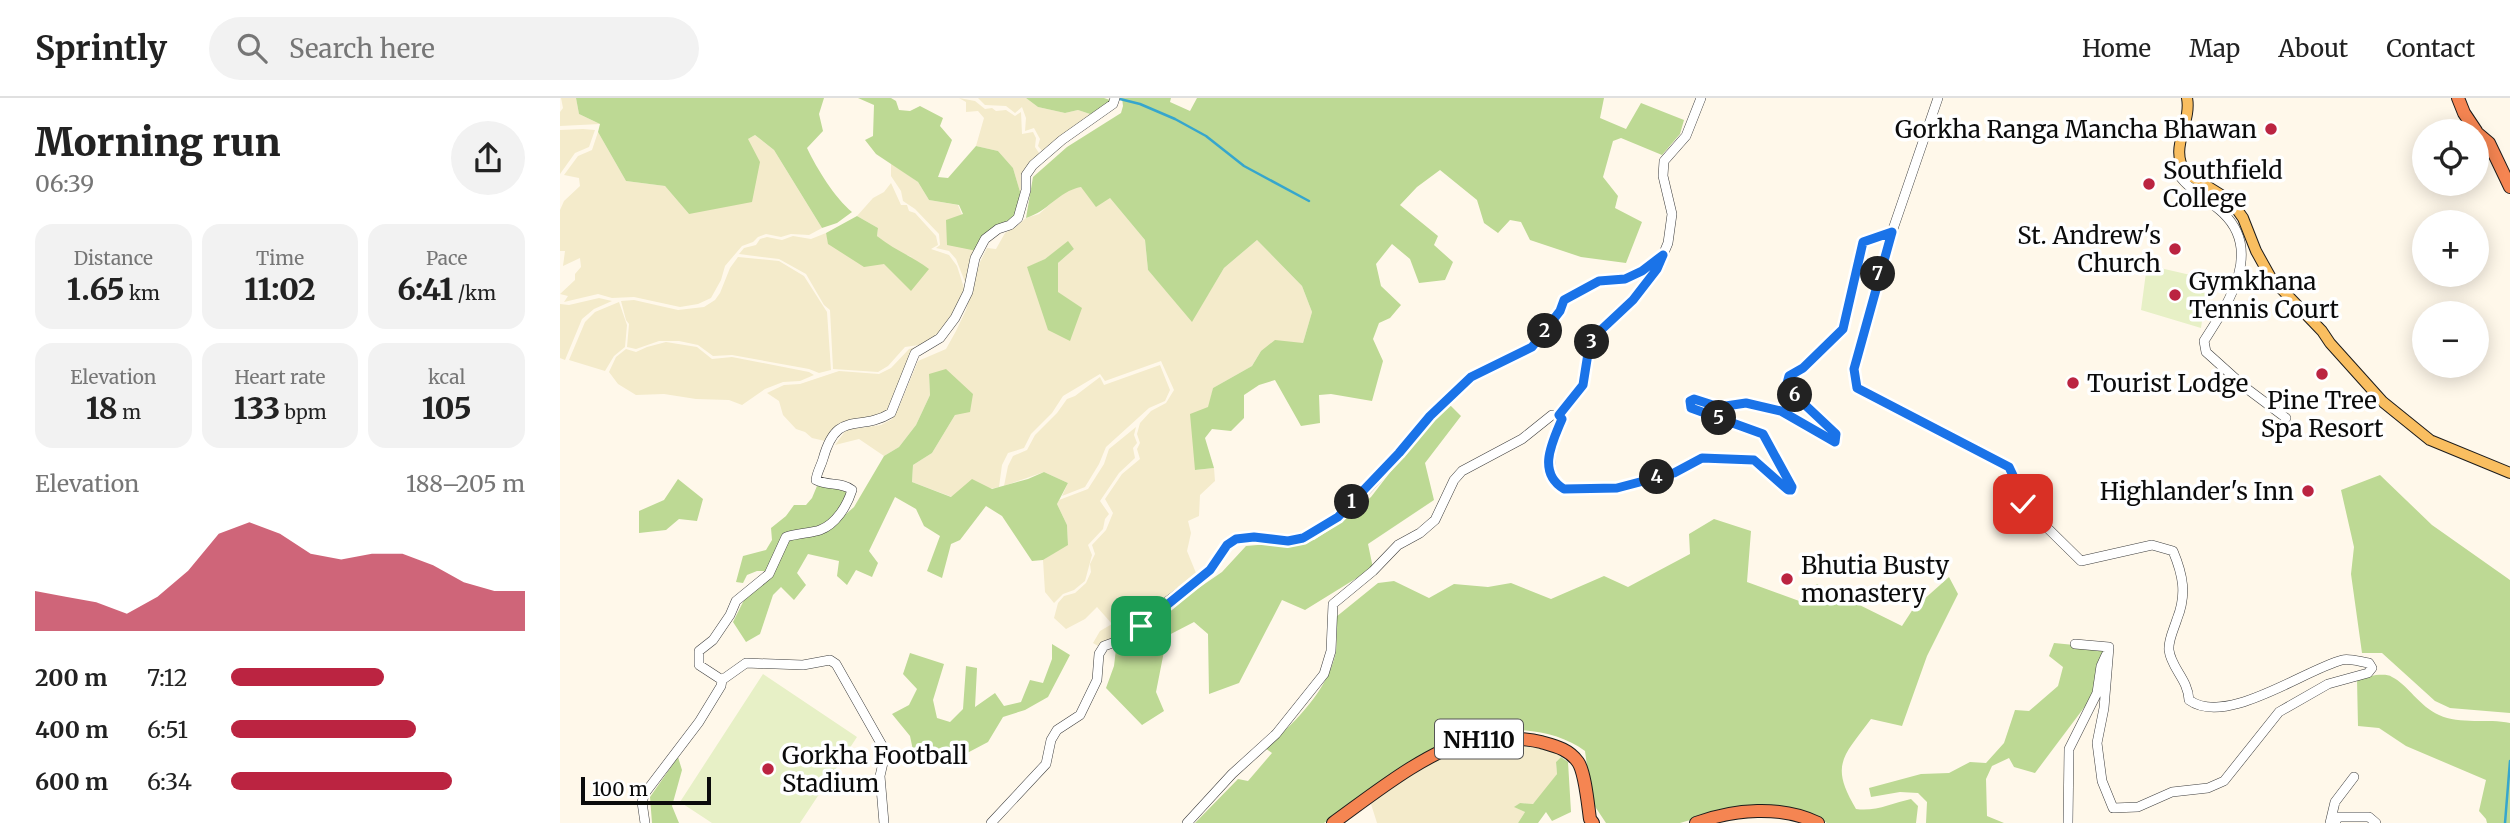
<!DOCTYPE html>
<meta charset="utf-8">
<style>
body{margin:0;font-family:Merriweather,serif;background:#f2f2f2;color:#222;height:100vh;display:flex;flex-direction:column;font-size:26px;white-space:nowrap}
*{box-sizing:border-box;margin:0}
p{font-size:23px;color:#767676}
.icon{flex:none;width:38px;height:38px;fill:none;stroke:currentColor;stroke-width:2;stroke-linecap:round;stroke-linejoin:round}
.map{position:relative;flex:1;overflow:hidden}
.drawer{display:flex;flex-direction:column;background:#fff;width:560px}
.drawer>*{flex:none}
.fabs{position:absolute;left:1852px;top:21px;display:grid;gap:14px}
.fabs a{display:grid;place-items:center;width:77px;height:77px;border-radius:50%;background:#fff;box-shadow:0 4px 18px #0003;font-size:35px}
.scale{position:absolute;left:21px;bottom:18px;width:130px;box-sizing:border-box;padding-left:7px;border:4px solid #0b0b0b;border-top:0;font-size:19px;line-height:24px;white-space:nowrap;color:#0b0b0b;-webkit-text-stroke:5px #fff;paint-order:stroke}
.pin{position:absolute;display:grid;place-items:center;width:60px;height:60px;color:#fff;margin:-30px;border-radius:14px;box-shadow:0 4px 10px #0006}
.km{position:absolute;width:35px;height:35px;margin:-18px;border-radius:50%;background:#222;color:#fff;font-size:19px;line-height:35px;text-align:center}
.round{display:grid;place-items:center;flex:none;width:74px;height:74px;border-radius:37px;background:#f2f2f2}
.headline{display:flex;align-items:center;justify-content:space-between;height:119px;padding:0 35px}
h1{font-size:38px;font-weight:800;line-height:52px}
.stats{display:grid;grid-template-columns:repeat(3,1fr);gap:10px;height:119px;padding:7px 35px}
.stats div{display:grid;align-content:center;border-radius:18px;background:#f2f2f2;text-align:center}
.stats b{font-size:30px;font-weight:800}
.stats small{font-size:19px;font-weight:400}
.stats p{font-size:19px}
.chart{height:196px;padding:14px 35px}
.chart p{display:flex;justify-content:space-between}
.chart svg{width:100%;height:126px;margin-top:7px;fill:#bb2441;opacity:.7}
ul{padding:0 35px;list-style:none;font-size:23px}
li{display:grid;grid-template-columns:112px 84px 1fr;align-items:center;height:52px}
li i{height:18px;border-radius:9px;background:#bb2441}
header{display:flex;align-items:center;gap:42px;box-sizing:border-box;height:98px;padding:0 35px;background:#fff;border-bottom:2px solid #e0e0e0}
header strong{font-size:33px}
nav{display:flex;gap:38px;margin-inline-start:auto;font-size:24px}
.search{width:490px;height:63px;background:#f2f2f2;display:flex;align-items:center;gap:18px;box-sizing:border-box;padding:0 24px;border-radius:38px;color:#767676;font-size:26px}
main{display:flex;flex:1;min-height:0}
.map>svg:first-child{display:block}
.farmland{fill:#f4ebcb;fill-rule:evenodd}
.forest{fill:#bdd994}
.pitch{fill:#e7f0c6}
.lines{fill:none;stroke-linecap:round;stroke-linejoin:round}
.stream{stroke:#36a6cd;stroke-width:2.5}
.minor-casing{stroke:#3e3e3e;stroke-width:10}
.major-casing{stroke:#1c1c1c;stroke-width:12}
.highway-casing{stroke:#1c1c1c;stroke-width:14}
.minor{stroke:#fff;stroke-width:9}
.major{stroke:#f9be60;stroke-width:10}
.highway{stroke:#f58552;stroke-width:12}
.route-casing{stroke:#fff;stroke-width:14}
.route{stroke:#1a73e8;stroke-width:9}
.poi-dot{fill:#bb2441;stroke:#fff;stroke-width:2.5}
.labels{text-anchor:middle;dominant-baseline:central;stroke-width:7;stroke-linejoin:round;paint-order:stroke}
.shield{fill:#fff;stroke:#545454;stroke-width:2}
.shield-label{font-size:23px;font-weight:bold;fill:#0b0b0b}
.poi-label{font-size:24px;fill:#0b0b0b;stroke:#fff;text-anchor:start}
</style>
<header>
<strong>Sprintly</strong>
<div class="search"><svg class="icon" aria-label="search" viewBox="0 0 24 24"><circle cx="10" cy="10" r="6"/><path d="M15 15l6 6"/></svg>Search here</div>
<nav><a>Home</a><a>Map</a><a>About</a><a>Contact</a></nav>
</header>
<main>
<section class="drawer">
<div class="headline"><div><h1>Morning run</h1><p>06:39</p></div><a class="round"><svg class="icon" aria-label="share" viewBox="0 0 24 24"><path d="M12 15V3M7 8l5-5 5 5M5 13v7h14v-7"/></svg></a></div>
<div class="stats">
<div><p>Distance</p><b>1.65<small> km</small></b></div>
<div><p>Time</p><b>11:02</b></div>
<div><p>Pace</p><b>6:41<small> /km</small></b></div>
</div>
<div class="stats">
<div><p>Elevation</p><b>18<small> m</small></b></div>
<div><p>Heart rate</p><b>133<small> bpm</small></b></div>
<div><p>kcal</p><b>105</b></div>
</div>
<div class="chart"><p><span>Elevation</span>188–205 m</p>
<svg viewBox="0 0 160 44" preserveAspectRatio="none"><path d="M0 44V30L10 32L20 34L30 38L40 32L50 23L60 10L70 6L80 10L90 17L100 19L110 17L120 17L130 21L140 27L150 30L160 30V44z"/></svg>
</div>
<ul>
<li><b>200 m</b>7:12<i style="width:52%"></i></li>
<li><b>400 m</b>6:51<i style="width:63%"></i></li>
<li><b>600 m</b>6:34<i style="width:75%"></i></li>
</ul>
</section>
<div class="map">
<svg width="1950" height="725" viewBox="0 0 1950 725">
<rect width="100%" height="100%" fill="#fff8ea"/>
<path class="farmland" d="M1,0h15l3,16 21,10 -40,2v-14l3,-4z
M399,0l16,3 10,8 7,-1 4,3 10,-1 9,6 6,-4 1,22 11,-2 3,6 -1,9 6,9 -10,7 -10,32 -8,-27 -15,-17 -22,-5 8,-28 -6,-7 -12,1v-10z
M418,0h48l12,9 27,6 13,-3 15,5 -49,38 -6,-7 2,-7 -6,-11 -9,3 1,-13 -4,-11 -7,6 -9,-7 -21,-1z
M23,31l12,1 -6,17 -14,6 -15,21v-44z
M38,34l28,49 39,5 24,28 59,-75 7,-4 19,15 48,78 -13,7 -18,-1 -10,3 -15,-3 -8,3 -5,5 -11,4 -17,20 -4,14 -10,18 -13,6 -18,3 -46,-10 -22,1 -14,-4 -34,8 4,-6 -8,-2 15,-14v-6l6,-7 -1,-9 -17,8 2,-15h-5v-41l4,-9 16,-15 -1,-8 -15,-3 14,-19 14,-6z
M331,65l27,19 11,18 29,5 19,46 -10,36 -11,-28 -7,-8 -13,-3 4,-3 -1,-11 -24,-25 -12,-8 -2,-10 -10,-15z
M331,85l10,22h6l2,6 6,2 21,23 2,9 -7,4 18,6 8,11 8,25 -19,37 -20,16 -21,3 -17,19 -10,6 -45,-3 -3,-59 -6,-5 -18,-31 -27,-15 -40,-5 5,-6 12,-3 4,-6 7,-2 15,3 11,-4 18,3 15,-6 3,11 83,13 -17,-6 -18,-15 1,-8 -21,-12 16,-18 11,-6z
M521,89l29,11 35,42 3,30 44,51 32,-53 33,-28 45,46 10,26 -9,31 -42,8 -9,15 -39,22 -17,82 18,-2 1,13 -15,14 -1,21 -11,5 3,12 -4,18 9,22 -58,46 -6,13 -31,10 -3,4 -5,-3 7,-12 12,-7 -15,-17 -12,12 -19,10 -12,-11 4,-15 6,-7 11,-3 11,-10 5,-11 -1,-8 5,-10 -3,-9 14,-15 7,-17 -8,-14 17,-25 18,-15 -3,-10 3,-6 -3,-9 3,-11 11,-12 15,-8 8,-13 -13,-29 -56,20 -5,-7 -37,22 -11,17 -21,21 -7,14 -16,5 -6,12 -3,22 -47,10 -40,-15 1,-17 19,-12 23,-38 -26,-41 1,21 -14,30 -17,22 -15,9 -25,-17 -24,6 11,-15 35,-5 11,-6 7,-12 19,-46 28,-12 10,-18 10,-21 14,-48 7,-14 9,1 9,-16 11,-6 10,-9 13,-4 27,-24zM508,144l6,7 -16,14v29l-31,-24 18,-9z
M178,159l41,4 25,15 23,36 4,58 -12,3 -10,-4 -77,-14 -19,1 -15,-11 -19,-4h-20l-23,8 -9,-2 2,-23 -3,-4 -5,-19 13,-1 44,10 26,-3 11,-7 5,-7 10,-25z
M39,200l13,3 -18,8 -12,10 -17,41 -5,-2v-54l9,1z
M59,204l8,23 -2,22 -11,9 -9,15 -36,-11 16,-38 10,-10z
M106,244l31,5 15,12 20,-2 77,15 5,3 -14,6 -17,1 -18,7 -23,16 -13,-5 -33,-1 -32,-5 -28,1 -18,-11 -9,-12 7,-15 10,-8 10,3 11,-5z
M356,249l5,1 -35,66 -52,16 -9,11 -13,-3 -7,-6 -9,-3 -13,-14 -4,-14 -12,-8 17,-8 16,-1 39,-13 40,3 12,-6 18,-19z
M600,267l10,25 -5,11 -16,7 -43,39 -7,17 -14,23 -23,9 6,-13 -24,-11 -40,14 4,-20 5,-10 14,-6 8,-15 22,-22 10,-14 8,-3 25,-19 4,8z
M576,329l-2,8 3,8 -4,5 2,10 -16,15 -19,28 9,13 -4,5 -2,10 -15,16 4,10 -7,26 -11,9 -11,4 -9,9 -9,-11 -2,-32 25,-16 -1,-19 -10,-21 2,-4 29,-11 16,-25 5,-15z
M923,646l52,3 20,5 6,5 -5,5 1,12 -13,19 -11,11 -13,-1 -5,4 10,5 -7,11h-141l-6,-19 24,-19 44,-27z"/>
<path class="forest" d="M16,0h248l-5,16 4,17 -16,17c10,21 28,50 45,64l-15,11 -15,5 -48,-78 -19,-15 -7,4 12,23 -8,40 -63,12 -24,-28 -39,-5 -28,-49 2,-8 -21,-10z
M298,0h33l5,3 3,9 11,1 10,-5 23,12 -3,8 12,14 -14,37 10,1 28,-32 22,5 15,17 8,27 -8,24 -36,32 -30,-6 -1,-25 17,-6 -4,-9 -30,-5 -11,-18 -42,-28 -11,-14 8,-4 1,-31z
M466,0h78l6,2 -1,5 -16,10 -15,-5 -13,3 -27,-6z
M562,0h49l-1,4 20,9 7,-13h407l-4,20 26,11 15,-26 43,17 -4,14 -18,21 -41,-17 -8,3 -10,36 15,19 -3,12 27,14 -16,41 -45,-6 -51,-17 -9,-18 -11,-2 -12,13 -14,-10 -7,-23 -37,-30 -23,17 -17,18 38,31 -4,9 19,17 -8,18 -26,3 -9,-24 -18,-15 -16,20 5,22 20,19 -11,13 -11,5 -6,16 10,22 -11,40 -41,-7 -12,1 1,28 -19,3 -26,-46 -16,5 -15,10v23l-13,13 -19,-2 -7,9 9,30 -19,2 -5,-56 18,-7 5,-19 39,-22 9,-15 14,-11 28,3 9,-31 -10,-26 -45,-46 -33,28 -32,54 -44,-52 -3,-30 -35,-42 -14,9 -15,-20c-24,5 -32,24 -55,31l7,-41 34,-30 54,-34 2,-7z
M297,118l21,12 -1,8c17,14 35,20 52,33l-18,22 -27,-27 -20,3 -36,-23 -2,-11z
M508,143l6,8 -16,14v29l24,16 -12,33 -22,-11 -21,-63 18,-8z
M386,271l27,25 -3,18 -15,3 -23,38 -19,12 -1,17 39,15 21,-18 20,10 36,-10 16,-7 24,11 -11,21 10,21 1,20 -25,15 -11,1 -30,-45 -16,-10 -26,34 -9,4 -9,34 -15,-7 13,-35 -16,-10 -8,-17 -21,-12 -26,54 9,12 -6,14 -16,-7 -9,15 -10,-9 2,-15 -31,-7 -11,19 9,12 -12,15 -13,-13 -8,8 -13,39 -14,8 -13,-20 11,-22 16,-15 29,-46 48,-17 17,-15 30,-51 15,-9 17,-22 14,-30 -1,-21z
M888,305l13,13 -36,47 9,37 -66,44 5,24 -68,42 -23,-10 -43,83 -30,11 -1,-60 -14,-12 -27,14 -11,56 8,19 -22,14 -36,-37 8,-22 2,-17 55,-42 51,-35 24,-26 68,-6 26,-17 31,-26 61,-79z
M1820,377l52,50 78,55v133l-60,-5 -15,-7 -53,-48h-20l-11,-79 3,-27 -13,-57z
M118,381l25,20 -6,22 -18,-2 -13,11 -27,3v-22l25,-11z
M257,388l28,3 2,5c-5,8 -9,19 -16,25 -12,10 -33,11 -48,17l-16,35h-10l-10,4 -4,8 -7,-1 7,-26 23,-6 6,-10 -1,-12 15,-12 8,-11h12l6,-7z
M1154,421l37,12 -4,51 55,20 15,-18 85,42 11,-17 36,-32 9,17 -31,62 -25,70 -31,-7c-27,37 -42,45 -15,90 19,3 37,-6 55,-10l7,7 -2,17h-89l-9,-5 -114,-2 -24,7h-74l-14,-21 -7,-51c-38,-28 -101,-26 -144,-7l-117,79h-129l43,-44 10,2 24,-28 -7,-5c28,-23 61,-56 70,-92 3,-12 1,-27 1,-39l42,-34 16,-2 35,17 25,-14 34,3 23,-4 40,16 53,-23 24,11 62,-33 -1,-20z
M1494,545l51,5 -7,18 -3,27 -60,80 -21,-6 -5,-9 -17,8 -6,13 1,37 17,7h-78l1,-21 -9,-9 -18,-1 -29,5 -2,-9 52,-14 28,-1 21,-11 16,1 18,-20 11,-33 14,1 29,-25 5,-19 -14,-11z
M492,546l18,11 -22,42 -23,13 -22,7 -15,25 -36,19 -38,-6 -4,-19 -18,-22 17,-9 8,-16 -14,-15 7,-21 34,11 -11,36 4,18 13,4 13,-13 3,-43 11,2 -2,39 20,-14 9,13 17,-4 9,-22 13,3 9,-24z
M1816,577c5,0 12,-1 16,2 15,7 28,30 47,38 21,10 49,3 71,8v100h-23l-1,-4 -7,-8 7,-31 -80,-34 -27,-18 -21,-2 -1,-47z
M118,659l4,13 -10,36 7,17h-27l-2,-26z
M1001,659l7,5 3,50 -19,9 -6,-9 -8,11h-20l7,-11 -11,-5 6,-4 13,1 24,-30 -1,-12z"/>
<path class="pitch" d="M1587,167l61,14 -7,49 -60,-18z
M203,576l94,63 -57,86h-88l-32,-21z"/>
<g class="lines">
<path class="stream" d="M556,0l24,6 35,15 31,17 38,30 65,35
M1945,725l5,-62"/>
<defs>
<path id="minor" d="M1619,63l-4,8c11,20 32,29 48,44 41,39 4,92 -19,128l2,11 40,36 40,30
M1332,134l-38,137 3,19 152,79 14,37 58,57 71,-16 21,6c10,24 14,43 4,68 -3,10 -9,21 -8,31 2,18 19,29 20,50 37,27 115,-30 153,-40 8,-2 19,2 27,3l3,5 -4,5 -40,11 -49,28 -55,69 -16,7 -36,4 -34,15 -25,1 -11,-27 -5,-38 7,-35 5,-61
M999,317l24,-30 6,-38 8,-12 36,-35 24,-31 5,-12
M1515,546l34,3
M162,582l24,-17 57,2 27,-5 6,4 47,83 2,7 -5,22 4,47
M85,725l-3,-21 3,-9 54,-71 22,-36 1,-6 -23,-15v-14l14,-11 17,-25 6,-14 33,-27 17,-37c12,-4 26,-4 34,-7 16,-6 27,-24 32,-40 -10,-8 -24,-4 -36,-10 1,-8 5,-14 7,-21 14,-51 35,-26 68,-46l24,-60 25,-15 15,-20 13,-26 7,-34 10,-19 13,-10 12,-4 8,-7 8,-28v-15l7,-10 29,-25 51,-36 2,-6
M431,725l55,-59 5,-24 6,-10 23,-15 17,-35 2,-26 5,-8 33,-12c12,-26 54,-46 75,-66 11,-10 12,-25 28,-30 15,-5 31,3 47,3 12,0 24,-7 34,-13 60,-37 93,-108 149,-150 18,-13 44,-17 62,-31 14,-10 26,-31 32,-47l35,-19 26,-2 16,-8 22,-16 5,-12 4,-29 -9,-38 1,-15 22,-25 15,-38
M627,725l45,-49 44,-40 48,-60 7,-23 2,-47 40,-33 25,-26 22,-12 15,-13 19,-40 8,-9 60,-32 30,-24h7l2,4c-9,26 -14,29 -9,58l12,12 53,-1 57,-15 28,-15 52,2 34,30h4v-3l-28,-53 -73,-26 -1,-7 4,-2 25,8 27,-4 35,8 54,31 1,-8 -50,-47 3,-11 14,-8 40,-39 20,-87 29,-10 46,-134
M1508,725l1,-74 28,-56 4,-27 5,-11
M1770,725l5,-21 19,-25
M1775,725l3,-6h31l7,6"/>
<path id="major" d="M1627,0c5,25 -19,51 -1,75l45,28 12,17 13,33 15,27 51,53 8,12 53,59 47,38 80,33"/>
<path id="highway" d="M1898,0l6,15 12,18
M1916,34l13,11 21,44
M773,725c39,-28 92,-71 138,-83 16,-4 54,-2 70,2 14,4 28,7 37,20 7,10 10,43 12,57l3,4
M1136,725c38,-14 85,-18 122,0"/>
</defs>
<use href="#minor" class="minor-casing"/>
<use href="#major" class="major-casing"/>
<use href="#highway" class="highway-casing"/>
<use href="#minor" class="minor"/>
<use href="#major" class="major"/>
<use href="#highway" class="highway"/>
</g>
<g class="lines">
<defs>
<path id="route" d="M581,528l69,-56 17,-25 9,-6 18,-2 34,4 15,-3 35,-21 61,-64 31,-37 41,-39 61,-30 28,-36 4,-11 35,-19 26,-2 17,-8 21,-16 -6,14 -24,31 -32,30 -12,17 -6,38 -24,30 3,4c-9,22 -26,53 2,70l53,-1 57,-15 28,-15 52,2 34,30h3l1,-3 -29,-53 -72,-26 -1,-7 4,-2 25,8 27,-4 35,8 54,31 1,-8 -50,-47 3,-11 14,-8 40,-39 20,-87 29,-10 -38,137 3,19 152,79 9,19 5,18"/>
</defs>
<use href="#route" class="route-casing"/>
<use href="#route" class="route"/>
</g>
<g class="poi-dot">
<circle cx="1711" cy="31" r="7"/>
<circle cx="1589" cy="86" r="7"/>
<circle cx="1615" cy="151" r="7"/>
<circle cx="1615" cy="197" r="7"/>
<circle cx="1762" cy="276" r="7"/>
<circle cx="1513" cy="285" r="7"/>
<circle cx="1748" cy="393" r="7"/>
<circle cx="1227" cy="481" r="7"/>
<circle cx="208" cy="671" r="7"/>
</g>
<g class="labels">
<rect class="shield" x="875" y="621.5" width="88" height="39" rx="5"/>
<g class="shield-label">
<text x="919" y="641">NH110</text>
</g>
<g class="poi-label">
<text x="1697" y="31" text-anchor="end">Gorkha Ranga Mancha Bhawan</text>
<text x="1603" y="72">Southfield<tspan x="1603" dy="28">College</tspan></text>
<text x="1601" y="137" text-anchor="end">St. Andrew's<tspan x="1601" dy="28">Church</tspan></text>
<text x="1629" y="183">Gymkhana<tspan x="1629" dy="28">Tennis Court</tspan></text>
<text x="1527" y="285">Tourist Lodge</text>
<text x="1762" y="302" text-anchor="middle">Pine Tree<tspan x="1762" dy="28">Spa Resort</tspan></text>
<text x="1734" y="393" text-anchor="end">Highlander's Inn</text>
<text x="1241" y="467">Bhutia Busty<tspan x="1241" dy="28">monastery</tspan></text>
<text x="222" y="657">Gorkha Football<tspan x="222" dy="28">Stadium</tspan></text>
</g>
</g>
</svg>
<div class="fabs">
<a><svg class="icon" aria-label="locate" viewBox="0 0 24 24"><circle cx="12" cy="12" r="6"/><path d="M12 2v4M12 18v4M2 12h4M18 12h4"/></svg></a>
<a>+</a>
<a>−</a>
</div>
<div class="scale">100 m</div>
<div class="pin" style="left:581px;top:528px;background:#1e9e55"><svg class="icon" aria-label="arrive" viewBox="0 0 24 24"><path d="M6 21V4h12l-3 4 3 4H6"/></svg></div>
<div class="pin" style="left:1463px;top:406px;background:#d93025"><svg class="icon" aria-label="check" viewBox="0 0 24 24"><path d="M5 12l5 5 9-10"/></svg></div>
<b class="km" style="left:792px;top:404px">1</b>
<b class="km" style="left:985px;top:233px">2</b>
<b class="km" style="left:1032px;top:244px">3</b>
<b class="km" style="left:1097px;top:379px">4</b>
<b class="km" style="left:1159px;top:320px">5</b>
<b class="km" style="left:1235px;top:297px">6</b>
<b class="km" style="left:1318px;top:176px">7</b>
</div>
</main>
